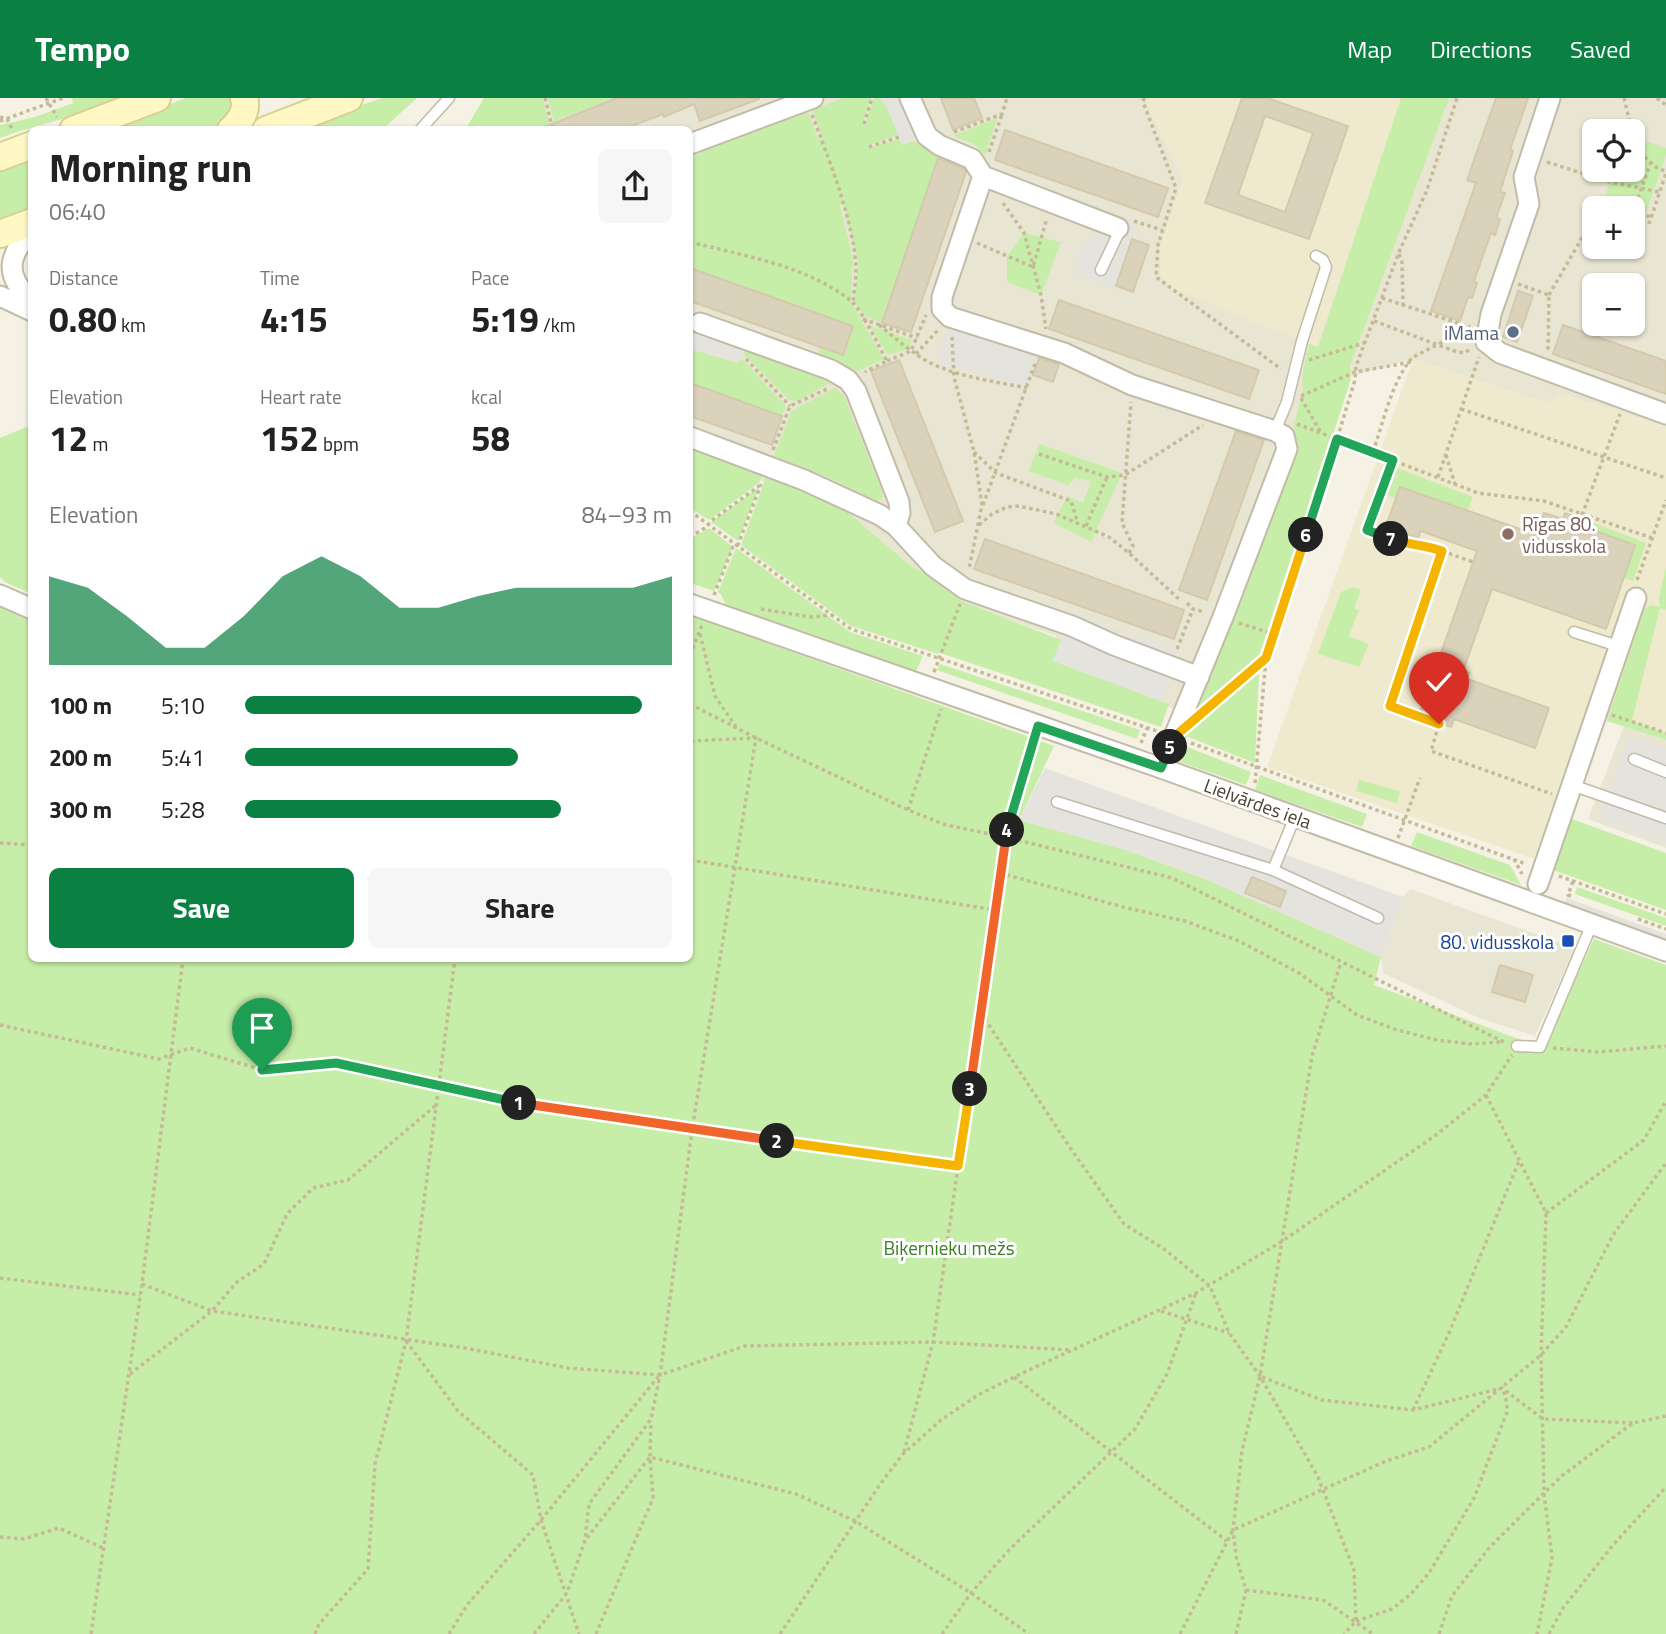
<!DOCTYPE html>
<meta charset="utf-8">
<style>
body{margin:0;font-family:"Titillium Web",sans-serif;background:#f6f6f6;color:#222;height:100vh;display:flex;flex-direction:column;font-size:26px;white-space:nowrap}
*{box-sizing:border-box;margin:0}
p{font-size:23px;color:#767676}
.icon{flex:none;width:38px;height:38px;fill:none;stroke:currentColor;stroke-width:2;stroke-linecap:round;stroke-linejoin:round}
.map{position:relative;flex:1;overflow:hidden}
.panel{position:absolute;left:28px;top:28px;width:665px;height:836px;display:flex;flex-direction:column;background:#fff;border-radius:10px;box-shadow:0 2px 5px #0004}
.panel>*{flex:none}
.fabs{position:absolute;left:1582px;top:21px;display:grid;gap:14px}
.fabs a{display:grid;place-items:center;width:63px;height:63px;border-radius:10px;background:#fff;box-shadow:0 2px 5px #0004;font-size:35px}
.pin{position:absolute;display:grid;place-items:center;width:60px;height:60px;color:#fff;margin:-72px -30px;border-radius:50% 50% 50% 0;rotate:-45deg;box-shadow:0 0 7px #0007}
.pin .icon{rotate:45deg}
.km{position:absolute;width:35px;height:35px;margin:-18px;border-radius:50%;background:#222;color:#fff;font-size:19px;line-height:35px;text-align:center}
.round{display:grid;place-items:center;flex:none;width:74px;height:74px;border-radius:10px;background:#f6f6f6}
.headline{display:flex;align-items:center;justify-content:space-between;height:119px;padding:0 21px}
h1{font-size:38px;font-weight:700;line-height:52px}
.metrics{display:grid;grid-template-columns:repeat(3,1fr);gap:10px;height:119px;padding:7px 21px}
.metrics div{display:grid;align-content:center}
.metrics b{font-size:35px;font-weight:700}
.metrics small{font-size:19px;font-weight:400}
.metrics p{font-size:19px}
.chart{height:196px;padding:14px 21px}
.chart p{display:flex;justify-content:space-between}
.chart svg{width:100%;height:126px;margin-top:7px;fill:#0b8043;opacity:.7}
.cta{display:flex;gap:14px;margin-top:auto;padding:14px 21px}
.cta a{flex:1;height:80px;border-radius:10px;background:#0b8043;color:#fff;font-size:28px;font-weight:700;line-height:80px;text-align:center}
.cta a+a{background:#f6f6f6;color:#222}
ul{padding:0 21px;list-style:none;font-size:23px}
li{display:grid;grid-template-columns:112px 84px 1fr;align-items:center;height:52px}
li i{height:18px;border-radius:9px;background:#0b8043}
header{display:flex;align-items:center;gap:42px;box-sizing:border-box;height:98px;padding:0 35px;background:#0b8043;color:#fff}
header strong{font-size:33px}
nav{display:flex;gap:38px;margin-inline-start:auto;font-size:24px}
.map>svg:first-child{display:block}
.residential{fill:#e9e5d3;fill-rule:evenodd}
.education{fill:#efeacd}
.green{fill:#c7eea9}
.parking{fill:#e5e3de}
.building{fill:#dbd2bc;stroke:#d3c9ac;stroke-width:2;fill-rule:evenodd}
.lines{fill:none;stroke-linecap:round;stroke-linejoin:round}
.lane-casing{stroke:#c1bba7;stroke-width:13}
.street-casing{stroke:#c1bba7;stroke-width:23}
.secondary-casing{stroke:#d9cf90;stroke-width:30}
.path{stroke:#c5ba96;stroke-width:3.5;stroke-dasharray:3.5 3.5;stroke-linecap:butt}
.lane{stroke:#fff;stroke-width:10}
.street{stroke:#fff;stroke-width:19}
.secondary{stroke:#fff8c5;stroke-width:26}
.split-1-casing{stroke:#fff;stroke-width:14}
.split-2-casing{stroke:#fff;stroke-width:14}
.split-3-casing{stroke:#fff;stroke-width:14}
.split-4-casing{stroke:#fff;stroke-width:14}
.split-5-casing{stroke:#fff;stroke-width:14}
.split-6-casing{stroke:#fff;stroke-width:14}
.split-7-casing{stroke:#fff;stroke-width:14}
.split-8-casing{stroke:#fff;stroke-width:14}
.split-1{stroke:#22a559;stroke-width:9}
.split-2{stroke:#f0652b;stroke-width:9}
.split-3{stroke:#f5b400;stroke-width:9}
.split-4{stroke:#f0652b;stroke-width:9}
.split-5{stroke:#22a559;stroke-width:9}
.split-6{stroke:#f5b400;stroke-width:9}
.split-7{stroke:#22a559;stroke-width:9}
.split-8{stroke:#f5b400;stroke-width:9}
.service-dot{fill:#5c6f8a;stroke:#fff;stroke-width:2.5}
.education-dot{fill:#8d6e63;stroke:#fff;stroke-width:2.5}
.transit-dot{fill:#1a4fb4;stroke:#fff;stroke-width:2.5}
.labels{text-anchor:middle;dominant-baseline:central;stroke-width:6;stroke-linejoin:round;paint-order:stroke}
.service-label{font-size:19px;fill:#4e5e75;stroke:#fff;text-anchor:end}
.education-label{font-size:19px;fill:#785e54;stroke:#fff;text-anchor:start}
.street-label{font-size:19px;fill:#484334;stroke:#fff}
.transit-label{font-size:19px;fill:#164399;stroke:#fff;text-anchor:end}
.park-label{font-size:19px;fill:#398120;stroke:#fff}
</style>
<header>
<strong>Tempo</strong>
<nav><a>Map</a><a>Directions</a><a>Saved</a></nav>
</header>
<div class="map">
<svg width="1666" height="1536" viewBox="0 0 1666 1536">
<rect width="100%" height="100%" fill="#f5f2e5"/>
<path class="residential" d="M523,0h625l-1,5 36,76 -23,70v27l13,12 144,59 84,-249h265v329l-55,-18 -66,-6 -132,-44 -98,27 -125,329 -143,-53 9,-26 -97,-34 -138,-96 -131,-54v-322h-178zM1594,33h39v39h-39zM1594,110h39v39h-39zM1594,187h39v39h-39z
M1624,628l42,14v108l-78,-29z
M1410,791l165,59 -40,88 -56,-18 -96,-45 -2,-16 22,-60z"/>
<path class="education" d="M1148,0h253l-84,250 -144,-60 -13,-12v-27l23,-70 -36,-76z
M1413,261l132,44 19,-9 102,33v313l-82,-26 -50,145 -267,-92z"/>
<path class="green" d="M72,0h60c-43,16 -89,24 -132,40v-13l35,-8 38,-14z
M186,0h49l-7,23 -21,8 -104,1z
M382,0h35l-34,31 -78,1 12,-9z
M484,0h58l9,31 -86,1z
M548,0h69l-60,22 3,10 -4,-1z
M844,0h27l-8,25 2,3 9,-28h5l8,9 11,28 -29,10 1,3 29,-9 3,6 11,-4 27,11 -59,171 -17,-7 -10,-14 4,-39 -15,-59 -3,1 13,54 -2,43 33,57 -26,12 -40,-15 2,-9 23,8 10,-29 -163,-57v2v-113l15,-8 103,-38 10,27 4,-1 -10,-28z
M1401,0h48l-99,268 1,13 -91,280 -64,53 100,-266 -2,-21 9,-35 -1,-14 7,-32 9,3z
M997,20l-12,37 -11,-11 -21,-8z
M1633,39l33,11v7l-23,67 -10,-3v-11h-32l13,-38h19z
M31,58v53l-31,14v-55z
M1024,135l37,9 -20,53 -34,-13v-26z
M869,227l43,15 -3,9 -21,6z
M690,251l48,14 3,-5 45,48 -4,10 -92,-33z
M744,252l86,31v2l-33,18 -8,-1 -45,-46z
M835,290l9,8 38,95 1,7 -6,3 -50,-24 -53,-21 18,-46z
M31,327v169l-26,-12 -5,-5v-139z
M1040,346l82,29 -31,69 -37,-19 13,-27 16,7 8,-22 -16,-3 -7,7 -40,-14z
M690,348l73,28 -4,9 -50,37 -19,-12z
M1397,370l76,29 -5,13 -68,-23 -4,11 -9,-3z
M767,376l71,30 74,63 30,15 18,16 -1,2 102,40 -8,21 116,43 -8,23 -221,-74 -2,1 -87,-28 -110,-81z
M759,389l-21,54 -27,-19z
M1594,425l52,20 -13,38 -9,-3 11,-33 -48,-17z
M709,430l24,19 -19,44 -24,-8v-44z
M736,450l114,84 73,24 -8,17 -189,-67 -5,-12 -3,-2z
M1666,469v43l-6,-2 -28,113 34,12v7l-59,-19 37,-112 7,-4 9,2 -1,-9z
M1353,489l8,3 -7,18 5,2 -10,26 20,8 -10,23 -41,-13 23,-62z
M0,506l31,14 1,341h658v-344l364,131 -35,74 104,29 83,30 175,78 -7,28 169,63 51,-109 72,26v669h-1666z
M940,566l200,66 -3,9 -200,-69z
M1259,575l-4,90 -72,-28z
M1180,646l71,28 -5,13 -72,-25z
M1260,677l107,39 -5,13 -107,-37z
M1359,682l41,11 -3,12 -41,-12z
M1569,720l97,35v57l-116,-41z
M1417,734l93,33 11,20 -110,-39z
M1577,789l89,31v8l-91,-32z"/>
<path class="parking" d="M880,0h20l16,40 -14,6 -15,-37z
M1095,111l42,14 -23,65 -40,-15 10,-32 12,2 -2,-10 -4,-8z
M950,219l90,29 -12,40 -91,-24z
M692,223l54,19 -7,22 -49,-14v-18z
M1071,515l107,38 -17,50 -108,-40z
M1630,638l36,14v93l-67,-25z
M1045,670l358,129 -22,60 -175,-78 -83,-30 -104,-29z
M1567,800l99,36v6l-102,-37z"/>
<path class="building" d="M617,0h142v1l-59,22 -6,-17 -30,13 -1,-3 -29,11 2,5h-99z
M941,0h33l8,20 -29,12z
M1242,0h25l81,28 -39,113 -104,-36zM1265,18l48,17 -28,79 -47,-17z
M1496,0h32l-18,52 3,1 -13,41 5,1 -9,25 4,1 -5,16 -4,-2 -17,48 3,2 -5,15 -4,-1 -8,24 -29,-10 45,-128 -9,-3z
M1005,32l163,58 -10,29 -163,-57z
M938,60l26,11 2,3 -55,160 -29,-9z
M1132,141l17,6 -16,47 -17,-6z
M690,170l163,58 -10,29 -153,-54z
M1518,193l15,5 -16,46 -14,-5z
M1059,202l200,70 -10,29 -200,-70z
M1563,227l103,36v33l-113,-40z
M1039,260l20,6 -6,18 -20,-7z
M899,262l64,161 -28,11 -64,-161z
M690,285l92,33 -10,29 -82,-29z
M1236,333l28,9 -57,160 -28,-10z
M1400,389l137,48 7,-22 19,6 2,-6 17,6 -3,6 56,20 -29,84 -114,-40 -29,82 6,2 -2,6 82,29 -14,40 -81,-29 -3,8 -32,-12 58,-164 -56,-20 -3,7 -32,-12z
M985,441l199,71 -10,29 -200,-70z
M1252,779l34,14 -6,16 -35,-14z
M1500,867l33,10 -8,27 -33,-10z"/>
<g class="lines">
<defs>
<path id="lane" d="M420,32l29,-32
M1101,172l18,-38 -1,-4
M1275,333l12,-29 15,-61 24,-74 -3,-7 -7,-4
M1574,534l44,14
M1634,661l32,13
M1572,687l94,33
M1057,704l216,68 105,48
M1273,772l22,-53
M1517,948l23,1 52,-123"/>
<path id="street" d="M910,0l17,38 12,9 33,14 11,17 135,52
M1550,0l-26,79 5,27 -38,110 -5,28 14,11 166,61
M690,46l123,-46
M983,78l-41,121v12l8,8 114,36 68,32 143,46 9,5 3,13 -64,168 -62,151
M32,131c-25,28 -28,46 0,73
M0,198l32,15
M700,225l131,47 17,10 8,11 43,111 1,11 -4,13
M690,339l114,43 76,35 16,11 37,40 32,23 107,37 42,19 85,32
M0,497l32,14
M690,506l471,164 505,183
M1538,786l98,-286"/>
<path id="secondary" d="M73,32l84,-32
M231,32c9,-9 17,-19 13,-32
M266,32l83,-32
M0,59l32,-12
M0,136l32,-12"/>
</defs>
<use href="#lane" class="lane-casing"/>
<use href="#street" class="street-casing"/>
<use href="#secondary" class="secondary-casing"/>
<path class="path" d="M46,0l11,19
M545,0l8,32
M1144,0l-1,4 33,86 -18,57 -2,32 125,92
M1624,0l8,33
M1657,0l9,7
M812,17c16,41 43,110 44,154 0,11 -2,22 -3,33
M0,19l7,2 5,10
M0,23l63,-23
M864,26l8,-26
M954,34l48,-18 5,-16
M1633,35l3,16 22,20 8,2
M869,49l30,-10
M989,54l13,-38
M1547,64l63,20 50,10
M1003,105l21,30 17,62 5,34
M1607,110l3,-3 10,3
M1633,113l18,-49
M1633,114l18,5
M1134,123l28,9
M1649,126l17,-51
M690,144c51,13 118,24 161,59 11,9 28,46 36,60l-22,11
M977,145l56,24 14,-49
M1399,156l3,8 1,43
M1518,186l31,11 -1,58
M1549,197l45,-78
M1382,200l88,29
M863,221l54,19
M1374,223l83,31 7,1 5,-3
M879,227c19,15 37,32 58,41 28,12 61,16 90,22
M952,239l2,40 20,75 8,53 -13,64
M916,256l23,-25
M746,261l44,47
M1309,262l55,-17
M887,263l24,-10 15,-36
M1301,298l54,-24 57,-10
M1301,300l19,33
M1461,311l205,69
M1297,326l181,69 66,8 108,37
M773,352l17,-44 39,-18
M974,354l22,21 75,28 7,23
M1373,354c10,-29 19,-72 40,-95l57,-29
M1039,356l68,23 18,-2 78,-50
M1446,357l9,29
M1393,362l-26,70 42,16 16,-1 48,17
M1438,379l41,-120
M983,407l53,-144
M690,413l161,118 306,102
M1582,417l38,-101
M979,427l13,-11 15,-7 12,-1 37,8 53,23 20,16 51,47
M1086,428l21,-49
M690,439l15,-9 6,-7 48,-35
M1442,453l-52,155 49,18 -8,27 121,43
M1129,455l4,-7 -11,-23 9,-121
M1637,482l29,-80
M714,497l19,-48 5,-2 23,-61
M1187,505l6,6 12,3
M761,511l50,8 21,-2
M1239,525l35,11
M700,536l15,62 21,31
M1177,551l16,-40
M690,557l12,-30
M934,574l26,-68
M690,606l66,34 152,72 38,15 59,12 167,41 334,165
M1204,613l62,-53
M1612,617l54,18
M1141,645l6,-15
M1191,645l335,121
M1255,685l11,-125 71,-219 18,-59 1,-14 43,-114 28,-62 30,-92
M908,712l33,-101
M1398,740l22,-60
M0,745l32,2
M1514,761l8,15
M690,762l305,50
M1000,775l123,34 62,14 54,20 60,32 58,42 40,15 40,10 33,4 30,-2
M1559,778l107,38
M1571,798l-3,-1 5,-14
M1638,821l28,10
M981,915l92,139 51,72 40,25 46,37 19,47 31,43 58,101 36,93 2,51 -12,13
M0,927l159,34 31,-11 72,22 74,-7 203,44 419,59
M1553,950l45,4 68,-6
M1486,997l60,118 -5,142 3,138 8,65 -15,76
M1546,1115l98,-73 22,-39
M0,1180l140,17
M142,1186l70,27 253,37 103,20 92,7 85,-29 188,-4 138,8
M1161,1213l68,22
M406,1243l52,70 75,64 8,45 38,114
M130,1276l82,-63 25,-29 27,-18 23,-50 26,-26 35,-8 87,-74
M1014,1279l213,164
M1262,1279l60,23 91,10 89,-22 41,31 90,4
M1413,1312l36,-77 70,-172
M904,1354l29,-110 72,-505 29,-96
M0,1439l24,2 35,-11 44,20
M587,1440l63,-81 146,37 59,27 116,72 58,41
M1246,1492l77,10 50,34
M1356,1523l36,-12 19,-15 18,-21 45,-75 33,-86v-9l-4,-14
M91,1536l51,-350 41,-325
M315,1536l4,-10 49,-55 7,-105 31,-123 49,-382
M449,1536l18,-29 74,-85 117,-143
M534,1536l33,-41 18,-53 4,-36 62,-85 9,-44 32,-245 64,-392 -66,3
M596,1536l57,-136 -3,-41 1,-36
M780,1536l101,-151 22,-29 38,-34 37,-25 36,-18 182,-84 85,-51 155,-107 50,-40 26,-40
M942,1536l29,-41 38,-43 126,-121 32,-55 29,-81
M1180,1536l53,-104 153,-69 43,-14 112,-92 25,-28 47,-92 53,-72
M1236,1536l10,-44 -10,-34 -3,-26 9,-79 18,-75 52,-320 29,-94
M1439,1536l13,-38 37,-48 55,-55 19,-18 70,-52 33,-7
M1549,1536l14,-26 50,-63 53,-58"/>
<use href="#lane" class="lane"/>
<use href="#street" class="street"/>
<use href="#secondary" class="secondary"/>
</g>
<g class="lines">
<defs>
<path id="split-1" d="M262,972l74,-7 183,40"/>
<path id="split-2" d="M519,1005l258,38"/>
<path id="split-3" d="M777,1043l181,25 12,-77"/>
<path id="split-4" d="M970,991l37,-259"/>
<path id="split-5" d="M1007,732l31,-104 123,42 9,-21"/>
<path id="split-6" d="M1170,649l4,-10 92,-79 40,-123"/>
<path id="split-7" d="M1306,437l31,-96 56,21 -26,70 24,9"/>
<path id="split-8" d="M1391,441c18,6 34,6 51,12l-52,155 49,18"/>
</defs>
<use href="#split-1" class="split-1-casing"/>
<use href="#split-2" class="split-2-casing"/>
<use href="#split-3" class="split-3-casing"/>
<use href="#split-4" class="split-4-casing"/>
<use href="#split-5" class="split-5-casing"/>
<use href="#split-6" class="split-6-casing"/>
<use href="#split-7" class="split-7-casing"/>
<use href="#split-8" class="split-8-casing"/>
<use href="#split-1" class="split-1"/>
<use href="#split-2" class="split-2"/>
<use href="#split-3" class="split-3"/>
<use href="#split-4" class="split-4"/>
<use href="#split-5" class="split-5"/>
<use href="#split-6" class="split-6"/>
<use href="#split-7" class="split-7"/>
<use href="#split-8" class="split-8"/>
</g>
<circle class="service-dot" cx="1513" cy="234" r="7"/>
<circle class="education-dot" cx="1508" cy="436" r="7"/>
<rect class="transit-dot" x="1561" y="836" width="14" height="14" rx="3.5"/>
<g class="labels">
<g class="service-label">
<text x="1499" y="234">iMama</text>
</g>
<g class="education-label">
<text x="1522" y="425">Rīgas 80.<tspan x="1522" dy="22">vidusskola</tspan></text>
</g>
<g class="street-label">
<text transform="translate(1258 705) rotate(20)">Lielvārdes iela</text>
</g>
<g class="transit-label">
<text x="1554" y="843">80. vidusskola</text>
</g>
<g class="park-label">
<text x="949" y="1149">Biķernieku mežs</text>
</g>
</g>
</svg>
<div class="fabs">
<a><svg class="icon" aria-label="locate" viewBox="0 0 24 24"><circle cx="12" cy="12" r="6"/><path d="M12 2v4M12 18v4M2 12h4M18 12h4"/></svg></a>
<a>+</a>
<a>−</a>
</div>
<div class="pin" style="left:262px;top:972px;background:#1e9e55"><svg class="icon" aria-label="arrive" viewBox="0 0 24 24"><path d="M6 21V4h12l-3 4 3 4H6"/></svg></div>
<div class="pin" style="left:1439px;top:626px;background:#d93025"><svg class="icon" aria-label="check" viewBox="0 0 24 24"><path d="M5 12l5 5 9-10"/></svg></div>
<b class="km" style="left:519px;top:1005px">1</b>
<b class="km" style="left:777px;top:1043px">2</b>
<b class="km" style="left:970px;top:991px">3</b>
<b class="km" style="left:1007px;top:732px">4</b>
<b class="km" style="left:1170px;top:649px">5</b>
<b class="km" style="left:1306px;top:437px">6</b>
<b class="km" style="left:1391px;top:441px">7</b>
<section class="panel">
<div class="headline"><div><h1>Morning run</h1><p>06:40</p></div><a class="round"><svg class="icon" aria-label="share" viewBox="0 0 24 24"><path d="M12 15V3M7 8l5-5 5 5M5 13v7h14v-7"/></svg></a></div>
<div class="metrics">
<div><p>Distance</p><b>0.80<small> km</small></b></div>
<div><p>Time</p><b>4:15</b></div>
<div><p>Pace</p><b>5:19<small> /km</small></b></div>
</div>
<div class="metrics">
<div><p>Elevation</p><b>12<small> m</small></b></div>
<div><p>Heart rate</p><b>152<small> bpm</small></b></div>
<div><p>kcal</p><b>58</b></div>
</div>
<div class="chart"><p><span>Elevation</span>84–93 m</p>
<svg viewBox="0 0 160 44" preserveAspectRatio="none"><path d="M0 44V13L10 17L20 27L30 38L40 38L50 27L60 13L70 6L80 13L90 24L100 24L110 20L120 17L130 17L140 17L150 17L160 13V44z"/></svg>
</div>
<ul>
<li><b>100 m</b>5:10<i style="width:93%"></i></li>
<li><b>200 m</b>5:41<i style="width:64%"></i></li>
<li><b>300 m</b>5:28<i style="width:74%"></i></li>
</ul>
<div class="cta"><a>Save</a><a>Share</a></div>
</section>
</div>
